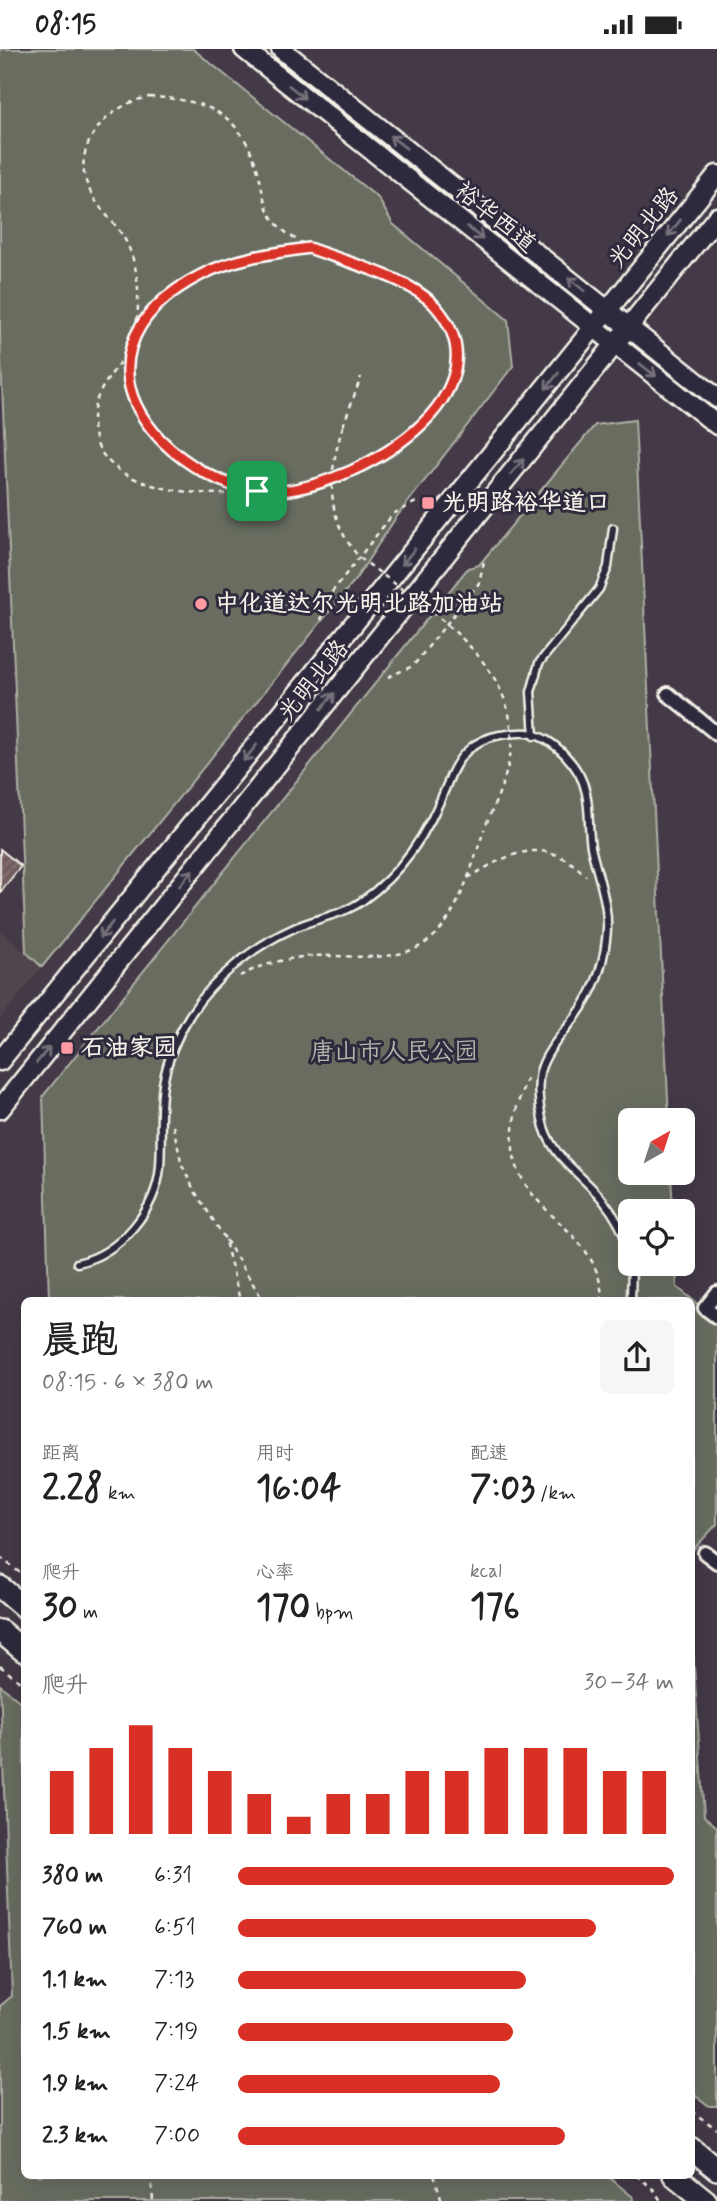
<!DOCTYPE html>
<html lang="zh">
<meta charset="utf-8">
<style>
body{margin:0;font-family:Mynerve,"LXGW WenKai TC",sans-serif;background:#f6f6f6;color:#222;height:100vh;display:flex;flex-direction:column;font-size:26px;white-space:nowrap}
*{box-sizing:border-box;margin:0}
p{font-size:23px;color:#767676}
.icon{flex:none;width:38px;height:38px;fill:none;stroke:currentColor;stroke-width:2;stroke-linecap:round;stroke-linejoin:round}
.map{position:relative;flex:1;overflow:hidden}
.drawer{position:absolute;left:21px;top:1248px;width:674px;height:882px;display:flex;flex-direction:column;background:#fff;border-radius:10px;box-shadow:0 7px 28px #0002}
.drawer>*{flex:none}
.needle{width:46px;rotate:39deg}
.fabs{position:absolute;left:618px;top:1059px;display:grid;gap:14px}
.fabs a{display:grid;place-items:center;width:77px;height:77px;border-radius:10px;background:#fff;box-shadow:0 7px 28px #0002;font-size:35px}
.pin{position:absolute;display:grid;place-items:center;width:60px;height:60px;color:#fff;margin:-30px;border-radius:14px;box-shadow:0 4px 10px #0006}
.round{display:grid;place-items:center;flex:none;width:74px;height:74px;border-radius:10px;background:#f6f6f6}
.headline{display:flex;align-items:center;justify-content:space-between;height:119px;padding:0 21px}
h1{font-size:38px;font-weight:700;line-height:52px}
.figures{display:grid;grid-template-columns:repeat(3,1fr);gap:10px;height:119px;padding:7px 21px}
.figures div{display:grid;align-content:center}
.figures b{font-size:35px;font-weight:700}
.figures small{font-size:19px;font-weight:400}
.figures p{font-size:19px}
.chart{height:196px;padding:14px 21px}
.chart p{display:flex;justify-content:space-between}
.chart svg{width:100%;height:126px;margin-top:7px;stroke:#d93025;stroke-width:6}
ul{padding:0 21px;list-style:none;font-size:23px}
li{display:grid;grid-template-columns:112px 84px 1fr;align-items:center;height:52px}
li i{height:18px;border-radius:9px;background:#d93025}
.status{display:flex;justify-content:space-between;align-items:center;height:49px;padding:0 35px;background:#fff;direction:ltr}
.status svg{height:19px;fill:currentColor}
.map>svg:first-child{display:block}
.built{fill:#51444e}
.green{fill:#676d60;stroke:#aeafa4;stroke-width:2}
.building{fill:url(#building-hatch);stroke:#f4f1e8;stroke-width:2}
.lines{fill:none;stroke-linecap:round;stroke-linejoin:round}
.service-casing{stroke:#f4f1e8;stroke-width:11}
.minor-casing{stroke:#f4f1e8;stroke-width:18}
.secondary-casing{stroke:#f4f1e8;stroke-width:23}
.primary-casing{stroke:#f4f1e8;stroke-width:26}
.path{stroke:#f4f1e8;stroke-width:2.5;stroke-dasharray:5 5;stroke-linecap:butt}
.service{stroke:#2f2a3d;stroke-width:6}
.minor{stroke:#2f2a3d;stroke-width:12}
.secondary{stroke:#2f2a3d;stroke-width:18}
.primary{stroke:#2f2a3d;stroke-width:21}
.path-bridge{stroke:#f4f1e8;stroke-width:2.5;stroke-dasharray:5 5;stroke-linecap:butt}
.oneway{stroke:#747079}
.route-casing{stroke:#fff;stroke-width:14}
.route{stroke:#d93025;stroke-width:9}
.poi-dot{fill:#ff9aa2;stroke:#2f2a3d;stroke-width:2.5}
.labels{text-anchor:middle;dominant-baseline:central;stroke-width:6;stroke-linejoin:round;paint-order:stroke}
.street-label{font-size:24px;fill:#f4f1e8;stroke:#2f2a3d}
.poi-label{font-size:24px;font-weight:bold;fill:#f4f1e8;stroke:#2f2a3d;text-anchor:start}
.park-label{font-size:24px;fill:#b5b6ab;stroke:#2f2a3d}
</style>
<div class="status"><b>08:15</b><svg viewBox="0 0 49 12"><path d="M0 12V9h3v3zM5 12V6h3v6zM10 12V3h3v9zM15 12V0h3v12zM26 1h20v11H26zM47 4h2v5h-2z"/></svg></div>
<div class="map">
<svg width="717" height="2152" viewBox="0 0 717 2152">
<defs>
<pattern id="building-hatch" width="6" height="6" patternUnits="userSpaceOnUse" patternTransform="scale(1.75)"><rect width="6" height="6" fill="#725d5f"/><path d="M-1 1l2-2M0 6l6-6M5 7l2-2" fill="none" stroke="#877576"/></pattern>
</defs>
<rect width="100%" height="100%" fill="#433947"/>
<filter id="ink" filterUnits="userSpaceOnUse"><feTurbulence type="fractalNoise" baseFrequency=".0143" numOctaves="2"/><feDisplacementMap in="SourceGraphic" scale="14" xChannelSelector="R" yChannelSelector="G"/><feConvolveMatrix kernelMatrix="1 2 1 2 8 2 1 2 1" color-interpolation-filters="sRGB"/></filter>
<g filter="url(#ink)">
<path class="built" d="M0,882l42,36 -42,52z"/>
<path class="green" d="M0,0h193l185,149 15,26 115,96 5,46 -118,153 -40,61 -313,387 -16,-15 -26,-615z
M635,371l34,700h-39v53h41l2,38h-43v52l46,1 1,23 40,33v204l-26,28v-252h-642l-6,-204 425,-528 11,-3 116,-140z
M691,1573l13,194 13,11v279h-8l-18,-14z
M0,1636l24,20v470h582l27,22v4h-633v-195l12,-10z"/>
<path class="building" d="M0,800l21,17 -21,27z"/>
<g class="lines">
<defs>
<path id="service" d="M534,687l-3,-44 8,-29 60,-74 9,-22 5,-39
M77,1214c43,-9 80,-54 83,-97 2,-27 -1,-54 3,-82 4,-24 14,-48 27,-69 24,-37 62,-68 102,-86 23,-11 49,-13 70,-28 42,-29 68,-72 86,-119 9,-25 24,-42 52,-47 8,-1 19,-3 27,-2 27,4 54,34 59,60 4,18 2,36 5,54 7,32 20,60 15,93 -3,27 -13,53 -29,75 -13,18 -31,35 -37,57 -3,14 -1,34 2,47 7,37 38,53 60,80 13,16 23,34 28,54
M631,1251l1,-37"/>
<path id="minor" d="M668,645l49,40
M717,1244l-12,15 12,9
M705,1504l12,9"/>
<path id="secondary" d="M244,0l473,376
M281,0l436,349
M0,1012l717,-886
M0,1060l717,-892"/>
<path id="primary" d="M0,1538l24,20
M0,1582l24,20
M691,2099l26,21
M674,2126l32,26"/>
</defs>
<use href="#service" class="service-casing"/>
<use href="#minor" class="minor-casing"/>
<use href="#secondary" class="secondary-casing"/>
<use href="#primary" class="primary-casing"/>
<path class="path" d="M149,48c59,2 94,17 110,78 4,17 5,34 17,48 46,54 216,51 175,159 -17,45 -69,78 -111,95 -55,22 -246,38 -247,-54 -1,-35 25,-51 38,-80 6,-14 7,-29 7,-44 1,-25 -6,-53 -22,-73 -11,-13 -23,-25 -29,-42 -16,-41 25,-81 62,-87z
M137,280c30,-56 115,-73 172,-81
M130,299c-6,86 54,119 126,142
M343,377l18,-49
M321,571l7,-23 65,-83 23,-12
M388,628l25,-11 66,-83 6,-26
M468,829c43,-26 78,-44 118,-2
M240,927c22,-12 47,-18 72,-20 50,-2 104,14 136,-37 17,-27 26,-59 36,-89
M527,1029c-57,136 73,130 75,222
M173,1077l9,39 12,25 30,47 16,63
M226,1191l37,60
M0,1508l24,19
M0,1617l24,19
M691,2062l26,18
M151,2126l2,26
M434,2126l8,26
M636,2126l18,15 7,11"/>
<use href="#service" class="service"/>
<use href="#minor" class="minor"/>
<use href="#secondary" class="secondary"/>
<use href="#primary" class="primary"/>
<path class="path-bridge" d="M343,377c-15,49 -19,90 16,131 61,48 161,103 152,192 -3,28 -17,55 -27,81"/>
</g>
<defs><path id="oneway-shaft" d="M-6 0H5M1.5-3L5.5 0L1.5 3" fill="none" stroke-width="1.6" stroke-linecap="round" stroke-linejoin="round" transform="scale(1.75)"/></defs>
<g class="oneway">
<use href="#oneway-shaft" transform="translate(297 43) rotate(39)"/>
<use href="#oneway-shaft" transform="translate(398 93) rotate(-142)"/>
<use href="#oneway-shaft" transform="translate(674 179) rotate(129)"/>
<use href="#oneway-shaft" transform="translate(475 184) rotate(39)"/>
<use href="#oneway-shaft" transform="translate(576 235) rotate(-141)"/>
<use href="#oneway-shaft" transform="translate(648 321) rotate(38)"/>
<use href="#oneway-shaft" transform="translate(552 332) rotate(129)"/>
<use href="#oneway-shaft" transform="translate(517 418) rotate(-51)"/>
<use href="#oneway-shaft" transform="translate(408 508) rotate(129)"/>
<use href="#oneway-shaft" transform="translate(328 652) rotate(-51)"/>
<use href="#oneway-shaft" transform="translate(250 704) rotate(129)"/>
<use href="#oneway-shaft" transform="translate(186 829) rotate(-51)"/>
<use href="#oneway-shaft" transform="translate(106 881) rotate(129)"/>
<use href="#oneway-shaft" transform="translate(43 1006) rotate(-51)"/>
</g>
</g>
<g class="lines" filter="url(#ink)">
<defs>
<path id="route" d="M309,199c37,14 103,30 128,60 78,93 -100,192 -179,183 -35,-4 -73,-27 -97,-51 -61,-64 -32,-129 40,-165 33,-17 72,-22 108,-27z"/>
</defs>
<use href="#route" class="route-casing"/>
<use href="#route" class="route"/>
</g>
<g class="poi-dot">
<rect x="421" y="447" width="14" height="14" rx="3.5"/>
<circle cx="201" cy="555" r="7"/>
<rect x="60" y="992" width="14" height="14" rx="3.5"/>
</g>
<g class="labels">
<g class="street-label">
<text transform="translate(495 169) rotate(39)">裕华西道</text>
<text transform="translate(644 179) rotate(-51)">光明北路</text>
<text transform="translate(314 632) rotate(-51)">光明北路</text>
</g>
<g class="poi-label">
<text x="442" y="454">光明路裕华道口</text>
<text x="215" y="555">中化道达尔光明北路加油站</text>
<text x="81" y="999">石油家园</text>
</g>
<g class="park-label">
<text x="394" y="1003">唐山市人民公园</text>
</g>
</g>
</svg>
<div class="fabs">
<a><svg class="needle" viewBox="-14 -14 28 28"><path d="M0-13l5 13h-10z" fill="#e53935"/><path d="M0 13l5-13h-10z" fill="#767676"/></svg></a>
<a><svg class="icon" aria-label="locate" viewBox="0 0 24 24"><circle cx="12" cy="12" r="6"/><path d="M12 2v4M12 18v4M2 12h4M18 12h4"/></svg></a>
</div>
<div class="pin" style="left:257px;top:442px;background:#1e9e55"><svg class="icon" aria-label="arrive" viewBox="0 0 24 24"><path d="M6 21V4h12l-3 4 3 4H6"/></svg></div>
<section class="drawer">
<div class="headline"><div><h1>晨跑</h1><p>08:15 · 6 × 380 m</p></div><a class="round"><svg class="icon" aria-label="share" viewBox="0 0 24 24"><path d="M12 15V3M7 8l5-5 5 5M5 13v7h14v-7"/></svg></a></div>
<div class="figures">
<div><p>距离</p><b>2.28<small> km</small></b></div>
<div><p>用时</p><b>16:04</b></div>
<div><p>配速</p><b>7:03<small> /km</small></b></div>
</div>
<div class="figures">
<div><p>爬升</p><b>30<small> m</small></b></div>
<div><p>心率</p><b>170<small> bpm</small></b></div>
<div><p>kcal</p><b>176</b></div>
</div>
<div class="chart"><p><span>爬升</span>30–34 m</p>
<svg viewBox="0 0 160 44" preserveAspectRatio="none"><path d="M5 44V22M15 44V14M25 44V6M35 44V14M45 44V22M55 44V30M65 44V38M75 44V30M85 44V30M95 44V22M105 44V22M115 44V14M125 44V14M135 44V14M145 44V22M155 44V22"/></svg>
</div>
<ul>
<li><b>380 m</b>6:31<i style="width:100%"></i></li>
<li><b>760 m</b>6:51<i style="width:82%"></i></li>
<li><b>1.1 km</b>7:13<i style="width:66%"></i></li>
<li><b>1.5 km</b>7:19<i style="width:63%"></i></li>
<li><b>1.9 km</b>7:24<i style="width:60%"></i></li>
<li><b>2.3 km</b>7:00<i style="width:75%"></i></li>
</ul>
</section>
</div>
